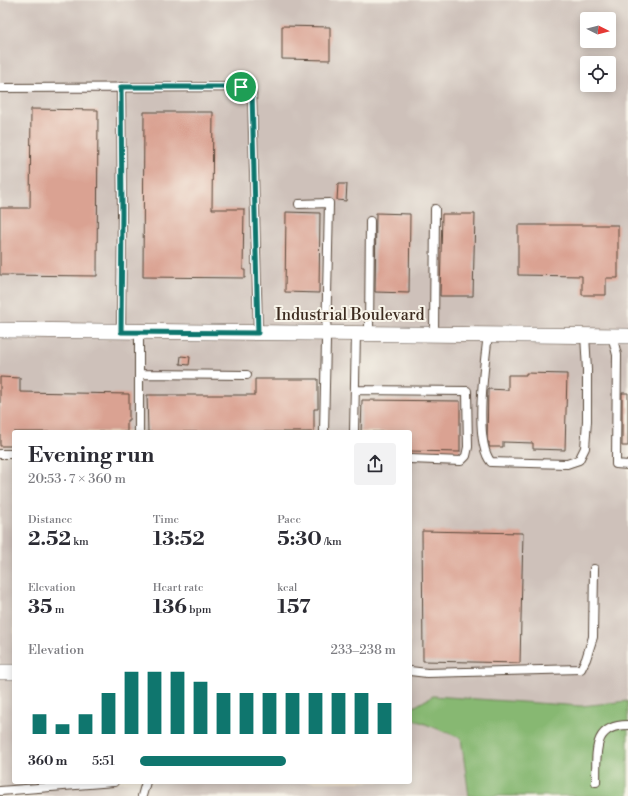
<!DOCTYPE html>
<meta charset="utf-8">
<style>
body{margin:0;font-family:"Libre Bodoni",serif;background:#f2f2f3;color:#2b2b33;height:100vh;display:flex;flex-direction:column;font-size:15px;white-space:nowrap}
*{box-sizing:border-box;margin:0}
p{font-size:13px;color:#7c7c81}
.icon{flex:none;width:22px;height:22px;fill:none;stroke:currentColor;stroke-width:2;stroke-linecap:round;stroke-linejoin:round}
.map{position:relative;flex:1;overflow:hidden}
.drawer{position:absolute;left:12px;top:430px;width:400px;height:354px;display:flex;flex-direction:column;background:#fff;border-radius:4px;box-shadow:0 2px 10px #0003}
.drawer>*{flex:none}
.needle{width:26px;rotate:96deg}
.controls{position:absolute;left:580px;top:12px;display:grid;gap:8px}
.controls a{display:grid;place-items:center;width:36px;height:36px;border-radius:4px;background:#fff;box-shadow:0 2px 10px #0003;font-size:20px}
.pin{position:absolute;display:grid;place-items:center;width:34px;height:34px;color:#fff;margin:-17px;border:2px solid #fff;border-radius:50%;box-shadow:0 1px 4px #0007}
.round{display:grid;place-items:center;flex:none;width:42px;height:42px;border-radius:4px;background:#f2f2f3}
.overview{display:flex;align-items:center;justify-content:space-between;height:68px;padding:0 16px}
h1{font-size:22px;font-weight:700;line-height:30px}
.metrics{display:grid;grid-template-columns:repeat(3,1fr);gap:6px;height:68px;padding:4px 16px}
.metrics div{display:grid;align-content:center}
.metrics b{font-size:20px;font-weight:700}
.metrics small{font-size:11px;font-weight:400}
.metrics p{font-size:11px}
.chart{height:112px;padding:8px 16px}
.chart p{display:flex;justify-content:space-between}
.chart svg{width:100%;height:72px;margin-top:4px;stroke:#0f766e;stroke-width:6}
ul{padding:0 16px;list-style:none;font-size:13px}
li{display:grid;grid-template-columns:64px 48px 1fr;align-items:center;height:30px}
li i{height:10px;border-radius:5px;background:#0f766e}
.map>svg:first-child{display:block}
.industrial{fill:#cec1ba;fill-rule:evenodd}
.forest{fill:#87b872;stroke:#617148}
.building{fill:#daa292}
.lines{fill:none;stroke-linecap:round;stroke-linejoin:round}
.lane-casing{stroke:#574638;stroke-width:10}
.street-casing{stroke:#574638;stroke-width:16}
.lane{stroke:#fff;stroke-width:8}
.street{stroke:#fff;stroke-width:15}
.route-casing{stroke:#fff;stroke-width:8}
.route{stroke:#0f766e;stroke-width:5}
.labels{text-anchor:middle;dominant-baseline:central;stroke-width:4;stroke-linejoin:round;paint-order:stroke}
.street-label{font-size:16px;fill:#3b2a1e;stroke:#f7f3e8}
</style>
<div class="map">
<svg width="628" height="796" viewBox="0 0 628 796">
<rect width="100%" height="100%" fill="#f7f3e8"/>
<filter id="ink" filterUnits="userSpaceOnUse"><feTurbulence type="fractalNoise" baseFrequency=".025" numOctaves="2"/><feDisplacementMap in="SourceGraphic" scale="8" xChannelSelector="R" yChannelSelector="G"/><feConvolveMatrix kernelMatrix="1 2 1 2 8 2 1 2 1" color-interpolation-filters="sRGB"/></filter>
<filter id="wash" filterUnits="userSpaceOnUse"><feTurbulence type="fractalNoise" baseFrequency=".012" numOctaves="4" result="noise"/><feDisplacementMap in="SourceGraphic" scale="16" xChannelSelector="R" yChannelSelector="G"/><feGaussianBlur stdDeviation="0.9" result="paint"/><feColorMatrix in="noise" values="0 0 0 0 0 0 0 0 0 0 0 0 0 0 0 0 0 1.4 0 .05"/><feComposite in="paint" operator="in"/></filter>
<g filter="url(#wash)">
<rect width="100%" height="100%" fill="#f4e4cd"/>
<path class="industrial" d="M0,0h628v796h-628zM587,19h22v22h-22zM587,63h22v22h-22zM14,432h396v350h-396z"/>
<path class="forest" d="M433,696l148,10 47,-5v95h-159l-8,-58 -51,-20v-9z"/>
<g id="blocks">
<path class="building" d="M282,26l48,1v33l-48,-1z
M31,109l67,1 -1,166 -97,-1v-67h30z
M144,112h69l-1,97h32l-1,61h2v8l-102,-1z
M338,184h9l-1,17 -9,-1z
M286,212l34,1 -1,80 -34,-1z
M376,213l34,1 -1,79 -34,-1z
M442,214h33l-2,82h-33z
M518,225h100v53h-12v17h-24v-19l-64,-1z
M181,356l9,1 -1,8 -9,-1z
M526,373l41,1 -2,76 -32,-1v-6l-30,-1v5h-14v-5h-2l1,-53 20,1v-15h18z
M0,377l20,1v14l109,2v26h-2v12h-113v14h-14z
M255,379h63v30h-4v23h-166l-1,-37h108z
M622,393h6v53h-6z
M362,400l98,1v51l-50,-1v-19h-49z
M422,531l101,2 -3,130 -97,-2z"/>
</g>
</g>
<g filter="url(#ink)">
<use href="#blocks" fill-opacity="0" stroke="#574638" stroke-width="1"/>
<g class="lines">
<defs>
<path id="lane" d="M0,88l248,-1 4,5 6,241
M299,204l30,-1 -5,229
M121,331l1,-118 -1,-126
M369,332l1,-111
M434,333l1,-124
M488,334c-3,27 -15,108 3,128l76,2 12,-4 6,-12 2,-27v-51l-2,-35
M612,335l5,20 -1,106v3l12,1
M139,374l108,1
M355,390l112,1 1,56 -2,9 -5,5 -51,-2
M139,432v-101
M354,432l2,-99
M0,454h14
M410,671l17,2 154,-4 5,-10 7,-22 1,-68
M596,782c1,-28 -5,-57 32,-57
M0,791l114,-9
M142,796l4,-14"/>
<path id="street" d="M0,330l628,6
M0,672h14"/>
</defs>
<use href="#lane" class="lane-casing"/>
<use href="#street" class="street-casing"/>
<use href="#lane" class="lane"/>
<use href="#street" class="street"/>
</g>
</g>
<g class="lines" filter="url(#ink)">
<defs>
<path id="route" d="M121,87h127l4,5 6,241 -137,-1 1,-119z"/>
</defs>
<use href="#route" class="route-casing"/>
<use href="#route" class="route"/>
</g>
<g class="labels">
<g class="street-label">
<text x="350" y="315">Industrial Boulevard</text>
</g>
</g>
</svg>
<div class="controls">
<a><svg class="needle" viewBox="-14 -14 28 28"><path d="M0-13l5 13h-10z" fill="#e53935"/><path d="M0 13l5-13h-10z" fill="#7c7c81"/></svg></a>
<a><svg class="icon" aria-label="locate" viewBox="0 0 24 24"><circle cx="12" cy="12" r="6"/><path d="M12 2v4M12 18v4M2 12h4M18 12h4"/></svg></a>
</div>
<div class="pin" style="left:241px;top:87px;background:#1e9e55"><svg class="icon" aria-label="arrive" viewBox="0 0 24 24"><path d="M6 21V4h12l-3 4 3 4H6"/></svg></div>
<section class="drawer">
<div class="overview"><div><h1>Evening run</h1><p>20:53 · 7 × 360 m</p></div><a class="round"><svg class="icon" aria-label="share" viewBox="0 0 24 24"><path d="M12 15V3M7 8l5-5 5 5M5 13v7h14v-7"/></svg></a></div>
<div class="metrics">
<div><p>Distance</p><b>2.52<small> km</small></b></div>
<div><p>Time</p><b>13:52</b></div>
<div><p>Pace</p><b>5:30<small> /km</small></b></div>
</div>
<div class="metrics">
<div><p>Elevation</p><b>35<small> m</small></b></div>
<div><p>Heart rate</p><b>136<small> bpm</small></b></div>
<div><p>kcal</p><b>157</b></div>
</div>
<div class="chart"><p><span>Elevation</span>233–238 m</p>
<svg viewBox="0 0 160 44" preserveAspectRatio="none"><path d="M5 44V32M15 44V38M25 44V32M35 44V19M45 44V6M55 44V6M65 44V6M75 44V12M85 44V19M95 44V19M105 44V19M115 44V19M125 44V19M135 44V19M145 44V19M155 44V25"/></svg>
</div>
<ul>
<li><b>360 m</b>5:51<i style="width:57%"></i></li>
</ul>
</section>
</div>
